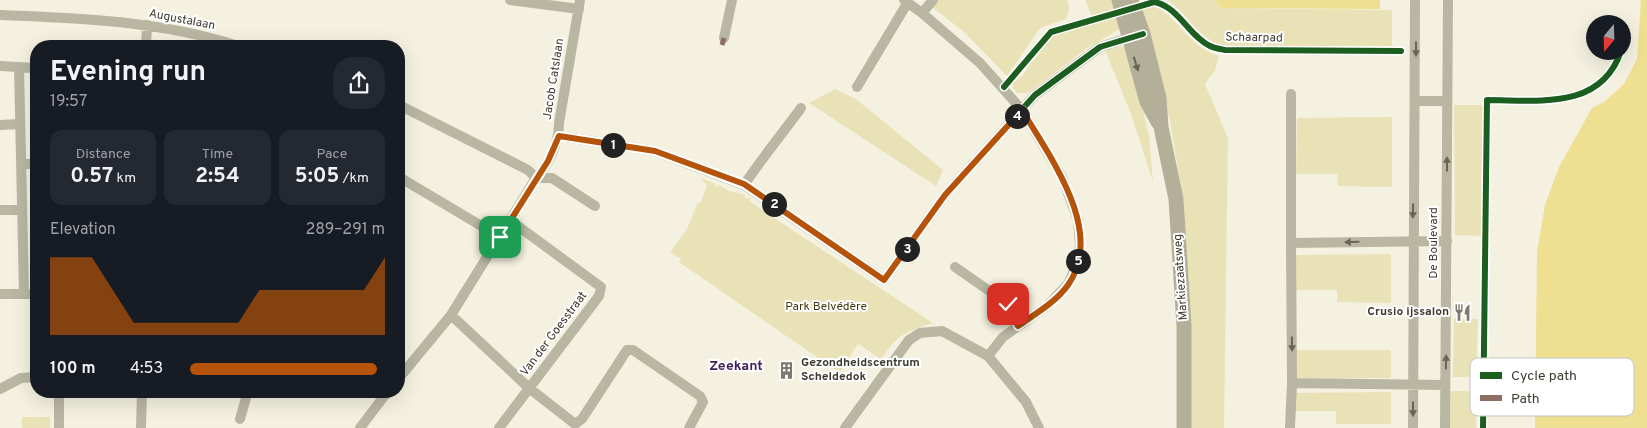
<!DOCTYPE html>
<meta charset="utf-8">
<style>
body{margin:0;font-family:Overpass,sans-serif;background:#242831;color:#f1f3f6;height:100vh;display:flex;flex-direction:column;font-size:19px;white-space:nowrap}
*{box-sizing:border-box;margin:0}
p{font-size:16px;color:#9ea1a6}
.icon{flex:none;width:28px;height:28px;fill:none;stroke:currentColor;stroke-width:2;stroke-linecap:round;stroke-linejoin:round}
.map{position:relative;flex:1;overflow:hidden}
.sheet{position:absolute;left:30px;top:40px;width:375px;height:358px;display:flex;flex-direction:column;background:#171b24;border-radius:20px;box-shadow:0 5px 20px #0002}
.sheet>*{flex:none}
.needle{width:32px;rotate:199deg}
.tools{position:absolute;left:1586px;top:15px;display:grid;gap:10px}
.tools a{display:grid;place-items:center;width:45px;height:45px;border-radius:50%;background:#171b24;box-shadow:0 5px 20px #0002;font-size:25px}
.pin{position:absolute;display:grid;place-items:center;width:42px;height:42px;color:#fff;margin:-21px;border-radius:10px;box-shadow:0 2px 8px #0006}
.km{position:absolute;width:25px;height:25px;margin:-12px;border-radius:50%;background:#222;color:#fff;font-size:14px;line-height:25px;text-align:center}
.round{display:grid;place-items:center;flex:none;width:52px;height:52px;border-radius:20px;background:#242831}
.overview{display:flex;align-items:center;justify-content:space-between;height:85px;padding:0 20px}
h1{font-size:28px;font-weight:700;line-height:38px}
.figures{display:grid;grid-template-columns:repeat(3,1fr);gap:8px;height:85px;padding:5px 20px}
.figures div{display:grid;align-content:center;border-radius:12px;background:#242831;text-align:center}
.figures b{font-size:21px;font-weight:700}
.figures small{font-size:14px;font-weight:400}
.figures p{font-size:14px}
.chart{height:140px;padding:10px 20px}
.chart p{display:flex;justify-content:space-between}
.chart svg{width:100%;height:90px;margin-top:5px;fill:#b45309;opacity:.7}
ul{padding:0 20px;list-style:none;font-size:16px}
li{display:grid;grid-template-columns:80px 60px 1fr;align-items:center;height:38px}
li i{height:12px;border-radius:6px;background:#b45309}
.map>svg:first-child{display:block}
.green{fill:#eae2b7}
.water{fill:#eee090}
.lines{fill:none;stroke-linecap:round;stroke-linejoin:round}
.street{stroke:#b9b6a2;stroke-width:10}
.primary{stroke:#b3af99;stroke-width:15}
.quiet{stroke:#8d6e63;stroke-width:5;stroke-dasharray:10 5;stroke-linecap:butt}
.cycleway-casing{stroke:#fff;stroke-width:9}
.cycleway{stroke:#1b5e20;stroke-width:6}
.oneway{fill:#686557}
.oneway2{fill:#666353}
.route-casing{stroke:#fff;stroke-width:10}
.route{stroke:#b45309;stroke-width:6}
.labels{text-anchor:middle;dominant-baseline:central;stroke-width:4;stroke-linejoin:round;paint-order:stroke}
.street-label{font-size:12px;fill:#3c3a2e;stroke:#fff}
.park-label{font-size:12px;fill:#433b0d;stroke:#fff}
.poi-label{font-size:12px;font-weight:bold;fill:#3c3a2e;stroke:#fff;text-anchor:end}
.neighbourhood-label{font-size:14px;font-weight:bold;fill:#422159;stroke:#fff}
.key{fill:#fff;stroke:#c4c4c0;stroke-width:1}
.key-label{font-size:14px;fill:#3c3a2e}
</style>
<div class="map">
<svg width="1647" height="428" viewBox="0 0 1647 428">
<rect width="100%" height="100%" fill="#f4f1e0"/>
<path class="green" d="M939,0h128l3,8 -4,11 -26,9 -33,48 -44,-45 -31,-24z
M1085,0h29l6,26 -2,4 -32,19 -58,44h-11l-4,-5v-5l9,-7 28,-39 44,-16z
M1167,0h46l9,8 170,2v36h-168c-27,-7 -35,-32 -57,-46z
M1150,4c28,11 38,43 69,52l-4,14 -10,14 23,54 -4,290h-36l-4,-226 -15,-86 -31,-109z
M1114,46l9,1 5,5 21,83 4,47 -22,-68 -26,-64z
M835,89l21,10 87,71 -7,16 -127,-83z
M1454,105h30l-2,131 -27,-1z
M1392,117v70l-54,-1 -1,-12h-41l1,-56z
M701,178l13,5 1,3 3,1 -1,-3 12,7 17,4 -2,2 3,2 3,-2v4l15,11 168,111c-29,10 -34,10 -52,36l-23,-15 -18,28 -3,-1 -158,-109 2,-3 -11,-7 17,-23 11,-27 2,1 7,-17z
M1391,254v49l-54,-1v-12h-42l1,-35z
M1454,319h24l-2,58h-23z
M1295,350h96v28h-97z
M1449,391h27v37h-27z
M1391,392v32h-55v-13h-42v-18z
M22,417h28v11h-28z"/>
<path class="water" d="M1213,0h167v9l-158,-1z
M1641,0h6v428h-112l2,-176 8,-47 14,-38 33,-59 12,-6 20,-18 13,-25z"/>
<g class="lines">
<path class="street" d="M510,0l69,9
M904,0l18,13 58,50 42,47 40,67 16,43 2,25 -2,17 -10,22 -21,22 -44,31 -15,19
M922,13l11,-13
M0,15c80,3 161,6 238,31
M724,38l8,-38
M146,46l1,-21
M0,66l36,2
M19,67l5,227
M857,87l51,-85
M1416,101h31
M399,105l129,65 8,8
M0,125l20,-1
M559,136l96,15 89,34 140,95 61,-85 90,-100 65,-48 35,-11
M21,164h15
M399,177l101,60
M536,178h16l43,28
M744,185c18,-27 38,-51 57,-77
M0,210h22
M1291,243v-149
M955,267l53,37 10,22
M0,294h36
M451,315l78,73 46,36 7,-5 45,-69h6l67,46 3,6 -14,26
M399,378l52,-63 85,-137c14,-15 23,-36 23,-55l21,-123
M1445,385l-153,-2 -1,-140 156,-2
M0,389l21,-11 15,-1
M59,391v37
M240,419l8,-28
M141,428l1,-37
M360,428l28,-37
M499,428l100,-132 2,-9 -90,-66
M845,428l64,-88 11,-7 22,-2 46,25 38,46 13,26
M1290,428l2,-45
M1413,428l2,-428
M1445,428l3,-428"/>
<path class="primary" d="M1119,0l28,102 11,20
M1131,0l12,34 16,64 2,29 15,72 8,127v102"/>
<path class="quiet" d="M722,45l2,-7"/>
<defs>
<path id="cycleway" d="M1004,87l47,-55 103,-30c24,4 35,34 56,44 4,2 10,3 15,4l176,1
M559,136l96,15 89,34 140,95 61,-85 90,-100 65,-48 43,-13
M1483,428l4,-328c50,0 114,11 134,-49"/>
</defs>
<use href="#cycleway" class="cycleway-casing"/>
<use href="#cycleway" class="cycleway"/>
</g>
<defs><path id="oneway-solid" d="M-6-.8H1V-3.2L6.5 0L1 3.2V.8H-6Z" transform="scale(1.25)"/></defs>
<g class="oneway">
<use href="#oneway-solid" transform="translate(1416 49) rotate(90)"/>
<use href="#oneway-solid" transform="translate(1447 164) rotate(-90)"/>
<use href="#oneway-solid" transform="translate(1413 211) rotate(91)"/>
<use href="#oneway-solid" transform="translate(1352 242) rotate(179)"/>
<use href="#oneway-solid" transform="translate(1292 344) rotate(89)"/>
<use href="#oneway-solid" transform="translate(1446 362) rotate(-89)"/>
<use href="#oneway-solid" transform="translate(1413 409) rotate(90)"/>
</g>
<use class="oneway2" href="#oneway-solid" transform="translate(1136 64) rotate(73)"/>
<g class="lines">
<defs>
<path id="route" d="M500,237l48,-76 11,-25 96,15 89,33 140,96 61,-85 77,-85c27,46 84,121 46,175 -12,17 -33,29 -50,41l-10,-22"/>
</defs>
<use href="#route" class="route-casing"/>
<use href="#route" class="route"/>
</g>
<defs>
<symbol id="restaurant-bare" viewBox="-9 -9 18 18"><path d="M-5-6h1v4h1v-4h1v4h1v-4h1v5L-1.5 .5V6h-2V.5L-5-1ZM5-6V6H3V1.5H1.5Q1.5-4 5-6Z" fill="#7c7a6c" stroke="#fff" stroke-width="2.5" paint-order="stroke"/></symbol>
<symbol id="building-bare" viewBox="-9 -9 18 18"><path d="M-4-6H4V6H1V3H-1V6H-4ZM-2.5-4.3h1.7v1.8h-1.7ZM.8-4.3h1.7v1.8H.8ZM-2.5-1h1.7V.8h-1.7ZM.8-1h1.7V.8H.8Z" fill="#7c7a6c" stroke="#fff" stroke-width="2.5" paint-order="stroke"/></symbol>
</defs>
<g fill-rule="evenodd">
<use href="#restaurant-bare" x="1450" y="300" width="25" height="25"/>
<use href="#building-bare" x="774" y="358" width="25" height="25"/>
</g>
<g class="labels">
<g class="street-label">
<text transform="translate(182 20) rotate(11)">Augustalaan</text>
<text transform="translate(1254 38) rotate(1)">Schaarpad</text>
<text transform="translate(554 79) rotate(-81)">Jacob Catslaan</text>
<text transform="translate(1434 243) rotate(-90)">De Boulevard</text>
<text transform="translate(1181 277) rotate(-94)">Markiezaatsweg</text>
<text transform="translate(554 334) rotate(-53)">Van der Goesstraat</text>
</g>
<g class="park-label">
<text x="826" y="307">Park Belvédère</text>
</g>
<g class="poi-label">
<text x="1449" y="312">Crusio ijssalon</text>
<text x="801" y="363" text-anchor="start">Gezondheidscentrum<tspan x="801" dy="14">Scheldedok</tspan></text>
</g>
<g class="neighbourhood-label">
<text x="736" y="366">Zeekant</text>
</g>
</g>
<rect x="1470" y="358" width="164" height="58" rx="8" class="key"/>
<rect x="1480" y="372" width="22" height="7" fill="#1b5e20"/>
<rect x="1480" y="395" width="22" height="6" fill="#8d6e63"/>
<g class="key-label">
<text x="1511" y="380">Cycle path</text>
<text x="1511" y="403">Path</text>
</g>
</svg>
<div class="tools">
<a><svg class="needle" viewBox="-14 -14 28 28"><path d="M0-13l5 13h-10z" fill="#e53935"/><path d="M0 13l5-13h-10z" fill="#9ea1a6"/></svg></a>
</div>
<div class="pin" style="left:500px;top:237px;background:#1e9e55"><svg class="icon" aria-label="arrive" viewBox="0 0 24 24"><path d="M6 21V4h12l-3 4 3 4H6"/></svg></div>
<div class="pin" style="left:1008px;top:304px;background:#d93025"><svg class="icon" aria-label="check" viewBox="0 0 24 24"><path d="M5 12l5 5 9-10"/></svg></div>
<b class="km" style="left:613px;top:145px">1</b>
<b class="km" style="left:774px;top:204px">2</b>
<b class="km" style="left:907px;top:249px">3</b>
<b class="km" style="left:1017px;top:116px">4</b>
<b class="km" style="left:1078px;top:261px">5</b>
<section class="sheet">
<div class="overview"><div><h1>Evening run</h1><p>19:57</p></div><a class="round"><svg class="icon" aria-label="share" viewBox="0 0 24 24"><path d="M12 15V3M7 8l5-5 5 5M5 13v7h14v-7"/></svg></a></div>
<div class="figures">
<div><p>Distance</p><b>0.57<small> km</small></b></div>
<div><p>Time</p><b>2:54</b></div>
<div><p>Pace</p><b>5:05<small> /km</small></b></div>
</div>
<div class="chart"><p><span>Elevation</span>289–291 m</p>
<svg viewBox="0 0 160 44" preserveAspectRatio="none"><path d="M0 44V6L10 6L20 6L30 22L40 38L50 38L60 38L70 38L80 38L90 38L100 22L110 22L120 22L130 22L140 22L150 22L160 6V44z"/></svg>
</div>
<ul>
<li><b>100 m</b>4:53<i style="width:96%"></i></li>
</ul>
</section>
</div>
